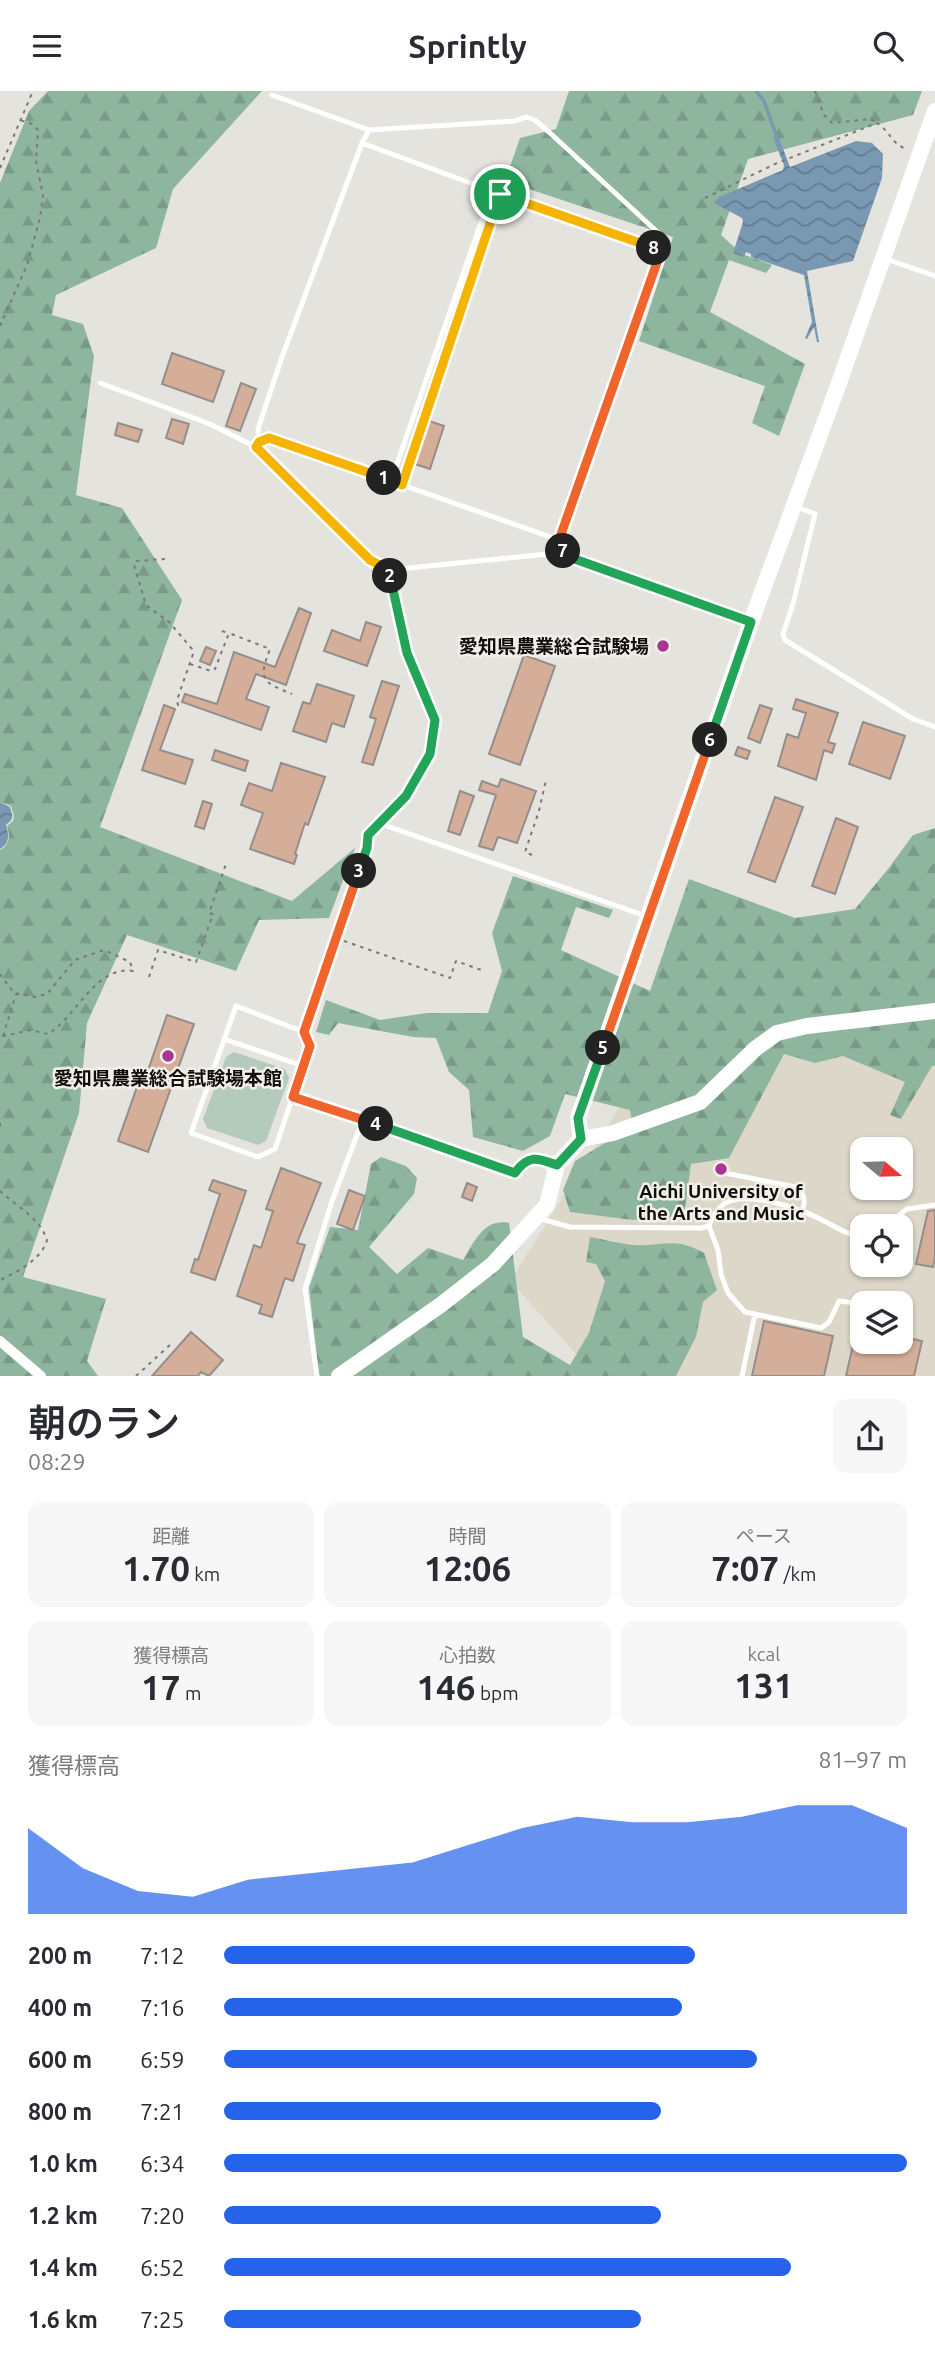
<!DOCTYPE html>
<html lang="ja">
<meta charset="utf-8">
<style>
body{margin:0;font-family:Ubuntu,"Noto Sans JP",sans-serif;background:#f7f7f7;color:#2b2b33;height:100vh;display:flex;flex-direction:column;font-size:26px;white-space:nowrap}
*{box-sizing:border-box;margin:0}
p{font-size:23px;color:#7c7c81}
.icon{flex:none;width:38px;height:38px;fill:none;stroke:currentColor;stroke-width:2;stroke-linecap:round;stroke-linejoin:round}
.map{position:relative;height:1285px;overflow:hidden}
.sheet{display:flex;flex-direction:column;background:#fff;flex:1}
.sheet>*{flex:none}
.needle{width:46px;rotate:109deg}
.buttons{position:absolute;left:850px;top:1046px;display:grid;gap:14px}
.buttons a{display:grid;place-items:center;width:63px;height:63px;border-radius:14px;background:#fff;box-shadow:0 2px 5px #0004;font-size:35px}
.pin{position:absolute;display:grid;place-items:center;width:60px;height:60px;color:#fff;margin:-30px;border:4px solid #fff;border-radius:50%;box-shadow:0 2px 7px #0007}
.km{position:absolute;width:35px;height:35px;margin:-18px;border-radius:50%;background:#222;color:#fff;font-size:19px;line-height:35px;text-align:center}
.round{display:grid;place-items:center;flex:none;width:74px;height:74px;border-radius:14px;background:#f7f7f7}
.headline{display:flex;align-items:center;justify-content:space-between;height:119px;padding:0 28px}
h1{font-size:38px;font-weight:600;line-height:52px}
.metrics{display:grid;grid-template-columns:repeat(3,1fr);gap:10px;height:119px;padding:7px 28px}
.metrics div{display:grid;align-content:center;border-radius:14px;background:#f7f7f7;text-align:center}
.metrics b{font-size:35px;font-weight:600}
.metrics small{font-size:19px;font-weight:400}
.metrics p{font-size:19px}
.chart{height:196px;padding:14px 28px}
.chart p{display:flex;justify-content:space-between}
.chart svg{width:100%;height:126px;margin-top:7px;fill:#2563eb;opacity:.7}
ul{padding:0 28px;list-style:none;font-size:23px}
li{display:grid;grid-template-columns:112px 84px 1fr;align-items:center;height:52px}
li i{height:18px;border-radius:9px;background:#2563eb}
header{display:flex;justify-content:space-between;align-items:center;height:91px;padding:0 28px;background:#fff;font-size:32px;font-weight:600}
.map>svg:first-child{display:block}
.built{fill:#ddd7ca;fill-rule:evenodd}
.grass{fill:#b3cabc}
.forest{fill:url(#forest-firs)}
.water{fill:url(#water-waves)}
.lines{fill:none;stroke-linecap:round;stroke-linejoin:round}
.stream{stroke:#7999b3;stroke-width:3.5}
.building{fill:#d4ae99;stroke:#948e8b;stroke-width:2}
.path{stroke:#7a7975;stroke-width:2;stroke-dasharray:3.5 5;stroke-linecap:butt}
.lane{stroke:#fff;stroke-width:5}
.street{stroke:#fff;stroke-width:10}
.secondary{stroke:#fff;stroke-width:16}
.split-1-casing{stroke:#fff;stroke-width:14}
.split-2-casing{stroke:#fff;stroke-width:14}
.split-3-casing{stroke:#fff;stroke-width:14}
.split-4-casing{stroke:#fff;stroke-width:14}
.split-5-casing{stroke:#fff;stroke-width:14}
.split-6-casing{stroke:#fff;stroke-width:14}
.split-7-casing{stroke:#fff;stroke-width:14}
.split-8-casing{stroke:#fff;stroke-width:14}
.split-9-casing{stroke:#fff;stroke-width:14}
.split-1{stroke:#f5b400;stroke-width:9}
.split-2{stroke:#f5b400;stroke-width:9}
.split-3{stroke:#22a559;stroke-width:9}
.split-4{stroke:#f0652b;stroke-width:9}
.split-5{stroke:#22a559;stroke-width:9}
.split-6{stroke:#f0652b;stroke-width:9}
.split-7{stroke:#22a559;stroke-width:9}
.split-8{stroke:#f0652b;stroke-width:9}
.split-9{stroke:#f5b400;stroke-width:9}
.poi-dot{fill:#a83691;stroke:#f3f0ea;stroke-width:2.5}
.labels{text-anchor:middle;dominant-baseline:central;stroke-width:5;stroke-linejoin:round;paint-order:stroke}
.poi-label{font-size:19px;font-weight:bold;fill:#0f0e0c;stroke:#f3f0ea}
</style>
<header><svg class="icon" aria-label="menu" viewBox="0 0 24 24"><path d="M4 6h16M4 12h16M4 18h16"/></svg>Sprintly<svg class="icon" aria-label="search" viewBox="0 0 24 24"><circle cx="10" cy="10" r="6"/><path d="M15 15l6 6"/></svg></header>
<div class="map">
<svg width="935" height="1285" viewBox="0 0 935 1285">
<defs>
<pattern id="forest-firs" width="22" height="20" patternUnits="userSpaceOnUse" patternTransform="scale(1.75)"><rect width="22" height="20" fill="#8eb59e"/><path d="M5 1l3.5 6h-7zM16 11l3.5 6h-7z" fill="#799a87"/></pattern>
<pattern id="water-waves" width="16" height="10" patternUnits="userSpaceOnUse" patternTransform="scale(1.75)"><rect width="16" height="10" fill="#7999b3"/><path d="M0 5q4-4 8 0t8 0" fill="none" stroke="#627b90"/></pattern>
</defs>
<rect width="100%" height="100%" fill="#e5e3dd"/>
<path class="built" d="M935,908v377h-339l-86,-95 155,-246zM863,1059h38v38h-38zM863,1136h38v38h-38zM863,1213h38v38h-38z"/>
<path class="grass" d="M234,961l51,17 4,9 -23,63 -8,4 -51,-17 -4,-9 23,-62z"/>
<path class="forest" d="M48,0h214l-89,98 -17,59 -100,47 -4,20 31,9 11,32 -18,139 46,13 60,92 -82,227 192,74 63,-53 -26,70 -70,2 -23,51 -109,-36 -40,88 -8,90 -56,164 83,22 -19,62 11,15h-98v-526c10,-5 10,-15 7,-24l6,-5 1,-5 -3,-10 -11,-4v-619l29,-72z
M569,0h353l-9,24 -165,44 -27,76 21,19 30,11 -6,8 -37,-13 -19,52 95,52 -26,72 -27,-13 13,-37 -126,-45 34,-104 -168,-56 15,-43 36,-9z
M935,737v238h-3l-31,53 -11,-4 15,-33 -62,-26 -28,7 -31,-9 -55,104 -38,6 -7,52 -51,4 -63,-8 -7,-22 12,-29 30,-18 29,-9 -4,-24 -65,-16 -15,42 -27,15 -50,-14 -4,-47 -20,-18 -13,-34 -23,-1 -75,-14 -9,12 -13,-3 10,-32 54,20 47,-7h61l14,-42 -10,-38 21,-57 100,34 -4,8 -33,-11 -15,43 89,41 39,-112 106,39 60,-9 33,-40 25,-34z
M381,1066l25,9 11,12 -3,16 -45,53 28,27 31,-26 35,12c12,-19 21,-42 46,-37l14,114 47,28 19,-32 16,-52 -9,-17 -10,-2 4,-25c14,2 29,7 44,8 29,2 40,-9 70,8l13,37 -14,12 -7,35 -20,39h-357l-10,-88 21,-61 28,3 13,-66z"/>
<path class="water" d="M779,47l11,29 66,-26 16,2 11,11 -1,24 -29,83 -46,10 12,71h-2l-3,-15 -7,12 -2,-1 7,-16 -8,-47 -53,-18v-3l-5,-2 -2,5 -11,-4 10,-31 -1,-4 -28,-15 5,-6 64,-27 1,-5 -10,-25z
M0,711l10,5c3,9 4,12 -4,18 3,9 4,19 -6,24z"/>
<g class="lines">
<path class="stream" d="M756,0l8,10 14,39"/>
</g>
<path class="building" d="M172,262l52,18 -11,31 -51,-18z
M241,292l15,6 -16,42 -14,-5z
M172,328l17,5 -6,20 -17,-6z
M429,330l15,5 -14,43 -15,-5z
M118,332l24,7 -4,12 -23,-7z
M299,517l12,5 -25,72 -30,-11 -10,25 23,8 -8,23 -79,-28 3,-8 32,10 17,-52 41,15z
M366,531l15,5 -14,39 -43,-15 8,-21 28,11z
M206,556l10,4 -6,14 -10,-4z
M524,564l31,11 -35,99 -31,-11z
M382,590l17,5 -26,79 -11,-3 14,-43 -6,-2z
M317,593l37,12 -10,31 -12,-4 -6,19 -33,-11 10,-29 7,2z
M796,608l42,14 -10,29 7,2 -3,9 -8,-3 -8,30 -38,-14 9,-32 11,4 8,-25 -13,-4z
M164,614l11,4 -15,41 33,10 -8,24 -43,-14z
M760,614l12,4 -12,34 -12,-5z
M863,631l42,14 -15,43 -41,-15z
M738,656l12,4 -3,8 -12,-4z
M215,659l33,11 -3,10 -33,-11z
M281,672l44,14 -17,48 -3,-2 -10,31 2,1 -3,9 -44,-15 13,-36 -22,-8 8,-22 23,8z
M501,688l35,12 -19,52 -19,-6 -5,13 -14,-4 17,-51 -17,-5 3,-9 16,6z
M460,700l14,5 -14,39 -12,-4z
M775,706l28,10 -28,75 -27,-10z
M203,710l9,3 -8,25 -9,-3z
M836,727l22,9 -23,67 -23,-8z
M167,924l27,9 -46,128 -30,-11 19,-54 5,1z
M281,1077l40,15 -24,60 8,2 -12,36 -8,-3 -13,39 -13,-4 3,-8 -25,-9 17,-51 7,3 12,-37 -7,-2z
M213,1089l33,11 -31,89 -24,-8 4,-13 3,1 22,-66 -11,-4z
M467,1092l10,4 -5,14 -10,-4z
M349,1099l16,6 -12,34 -16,-6z
M935,1119v48l-2,9 -17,-3 12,-53z
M859,1228h4v23h44l1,-4 14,3 -8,35h-68z
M764,1230l69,15 -9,40h-72z
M191,1241l32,28 -14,16 -8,-4 -3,4h-46z"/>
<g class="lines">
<path class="path" d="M815,0l9,24 8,8 38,-4 6,3
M0,77l33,-77
M705,107l70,-34 102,-41c14,9 13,20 31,27
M0,235l27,-61 13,-47 3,-23 -7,-34 2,-31 -6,-6 -12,-4
M165,468l-29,2 -2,4 12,40 23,17 23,27 1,5 -16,46 2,10
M222,540l6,2
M190,573l21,7 4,-2 14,-36 41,16c-12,31 -8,33 22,45
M532,764l-7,-3 14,-41 7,-31
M344,850l106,37 6,-17 28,10
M0,883l14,19 21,4 12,-3 28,-34 29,-10 26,12 3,9c-37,-6 -57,46 -85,63l-18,-4 -30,7
M149,886l9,-27 38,12 17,-48 -4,-1 18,-52
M3,945l13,-42
M0,1032v9
M0,1100c16,15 40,27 47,49 -4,18 -31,33 -47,40
M136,1285l36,-33"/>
<path class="lane" d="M272,4l97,35 146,-9 11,-4 9,3 14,12 116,107 -106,301 2,10 8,7 179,64
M362,52l130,48 -101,290
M886,168l49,17
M100,292l110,41 46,23 114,113 19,10 159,-16 13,-4
M259,351l10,-4 290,102
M256,356l3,-5 -1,-13 24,-72 80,-214 7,-13
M402,394l98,-291 161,57
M794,415l21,8 -22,90 -10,30 2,6 128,79 22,8
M381,733l265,92
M304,941l-68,-26 -45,127 67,24 17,-8 35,-103 -6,-14 63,-184 1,-13 38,-39 13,-19 12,-23 4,-34 -28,-67 -18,-83
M224,948l79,27
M293,1005l222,77c12,-17 21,-15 39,-9
M725,1082l70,14c10,6 11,14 7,24
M538,1127l32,9 131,1 8,-2c3,-8 8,-17 15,-22 21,-14 74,4 94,14 15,7 28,17 45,19
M709,1135l9,24 3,24 7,19 17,19 76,16 8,-6 10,-21 24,3
M884,1136l23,-18 28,-4
M317,1285l-12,-87 26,-85 32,-85
M742,1285l13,-62"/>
<path class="street" d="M0,1250l41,35"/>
<path class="secondary" d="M581,1048l32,-6 87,-31 55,-53 22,-16 30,-7 128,-15
M339,1285l103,-72 51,-40 54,-59 10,-40 24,-26 -3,-21 173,-496 88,-239 96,-272"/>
</g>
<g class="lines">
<defs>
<path id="split-1" d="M384,387l18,7 98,-291"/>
<path id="split-2" d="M384,387l-115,-40 -10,4 -3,5 114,113 19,10 1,6"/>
<path id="split-3" d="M359,780l8,-23 1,-13 38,-39 24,-42 5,-34 -28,-67 -17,-77"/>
<path id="split-4" d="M359,780l-55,161 6,14 -17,51 83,27"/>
<path id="split-5" d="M376,1033l139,49c13,-19 23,-15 42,-8l24,-26 -3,-21 25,-70"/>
<path id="split-6" d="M603,957l107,-308"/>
<path id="split-7" d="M563,460l6,6 182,65 -41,118"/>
<path id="split-8" d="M563,460l-4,-11 102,-289 -7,-3"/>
<path id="split-9" d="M500,103l154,54"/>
</defs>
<use href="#split-1" class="split-1-casing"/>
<use href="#split-2" class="split-2-casing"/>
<use href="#split-3" class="split-3-casing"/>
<use href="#split-4" class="split-4-casing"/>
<use href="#split-5" class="split-5-casing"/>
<use href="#split-6" class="split-6-casing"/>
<use href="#split-7" class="split-7-casing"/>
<use href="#split-8" class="split-8-casing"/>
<use href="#split-9" class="split-9-casing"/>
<use href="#split-1" class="split-1"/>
<use href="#split-2" class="split-2"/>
<use href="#split-3" class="split-3"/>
<use href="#split-4" class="split-4"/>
<use href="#split-5" class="split-5"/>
<use href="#split-6" class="split-6"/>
<use href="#split-7" class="split-7"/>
<use href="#split-8" class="split-8"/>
<use href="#split-9" class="split-9"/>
</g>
<g class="poi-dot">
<circle cx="663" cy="555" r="7"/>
<circle cx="168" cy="965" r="7"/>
<circle cx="721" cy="1078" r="7"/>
</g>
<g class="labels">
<g class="poi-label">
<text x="649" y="555" text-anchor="end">愛知県農業総合試験場</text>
<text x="168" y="987">愛知県農業総合試験場本館</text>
<text x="721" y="1100">Aichi University of<tspan x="721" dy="22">the Arts and Music</tspan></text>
</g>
</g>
</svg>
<div class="buttons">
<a><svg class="needle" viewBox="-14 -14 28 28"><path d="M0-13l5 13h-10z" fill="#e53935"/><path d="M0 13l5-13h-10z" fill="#7c7c81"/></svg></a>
<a><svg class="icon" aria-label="locate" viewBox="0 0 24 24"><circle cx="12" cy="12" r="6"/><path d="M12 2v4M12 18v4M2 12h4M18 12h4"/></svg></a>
<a><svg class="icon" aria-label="layers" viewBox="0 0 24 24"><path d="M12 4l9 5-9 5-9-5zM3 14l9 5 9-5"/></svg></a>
</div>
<div class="pin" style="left:500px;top:103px;background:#1e9e55"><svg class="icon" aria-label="arrive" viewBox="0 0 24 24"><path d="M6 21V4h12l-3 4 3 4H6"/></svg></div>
<b class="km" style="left:384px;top:387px">1</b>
<b class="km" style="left:390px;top:485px">2</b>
<b class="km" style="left:359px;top:780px">3</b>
<b class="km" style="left:376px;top:1033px">4</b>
<b class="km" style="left:603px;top:957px">5</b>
<b class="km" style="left:710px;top:649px">6</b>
<b class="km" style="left:563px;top:460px">7</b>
<b class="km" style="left:654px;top:157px">8</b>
</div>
<section class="sheet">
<div class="headline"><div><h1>朝のラン</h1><p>08:29</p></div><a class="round"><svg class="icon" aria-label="share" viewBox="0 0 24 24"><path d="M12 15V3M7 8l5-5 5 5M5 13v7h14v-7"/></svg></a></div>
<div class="metrics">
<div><p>距離</p><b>1.70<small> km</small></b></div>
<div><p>時間</p><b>12:06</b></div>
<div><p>ペース</p><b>7:07<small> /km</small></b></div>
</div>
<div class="metrics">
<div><p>獲得標高</p><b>17<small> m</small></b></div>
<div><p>心拍数</p><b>146<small> bpm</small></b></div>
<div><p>kcal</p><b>131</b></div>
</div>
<div class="chart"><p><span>獲得標高</span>81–97 m</p>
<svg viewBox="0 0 160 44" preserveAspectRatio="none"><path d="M0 44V14L10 28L20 36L30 38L40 32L50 30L60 28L70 26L80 20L90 14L100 10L110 12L120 12L130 10L140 6L150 6L160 14V44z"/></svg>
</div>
<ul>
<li><b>200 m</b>7:12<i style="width:69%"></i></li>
<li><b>400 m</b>7:16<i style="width:67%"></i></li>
<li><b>600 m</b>6:59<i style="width:78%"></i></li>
<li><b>800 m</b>7:21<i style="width:64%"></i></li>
<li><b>1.0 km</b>6:34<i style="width:100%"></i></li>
<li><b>1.2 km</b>7:20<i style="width:64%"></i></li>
<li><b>1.4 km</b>6:52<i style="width:83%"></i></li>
<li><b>1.6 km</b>7:25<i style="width:61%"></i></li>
</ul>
</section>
